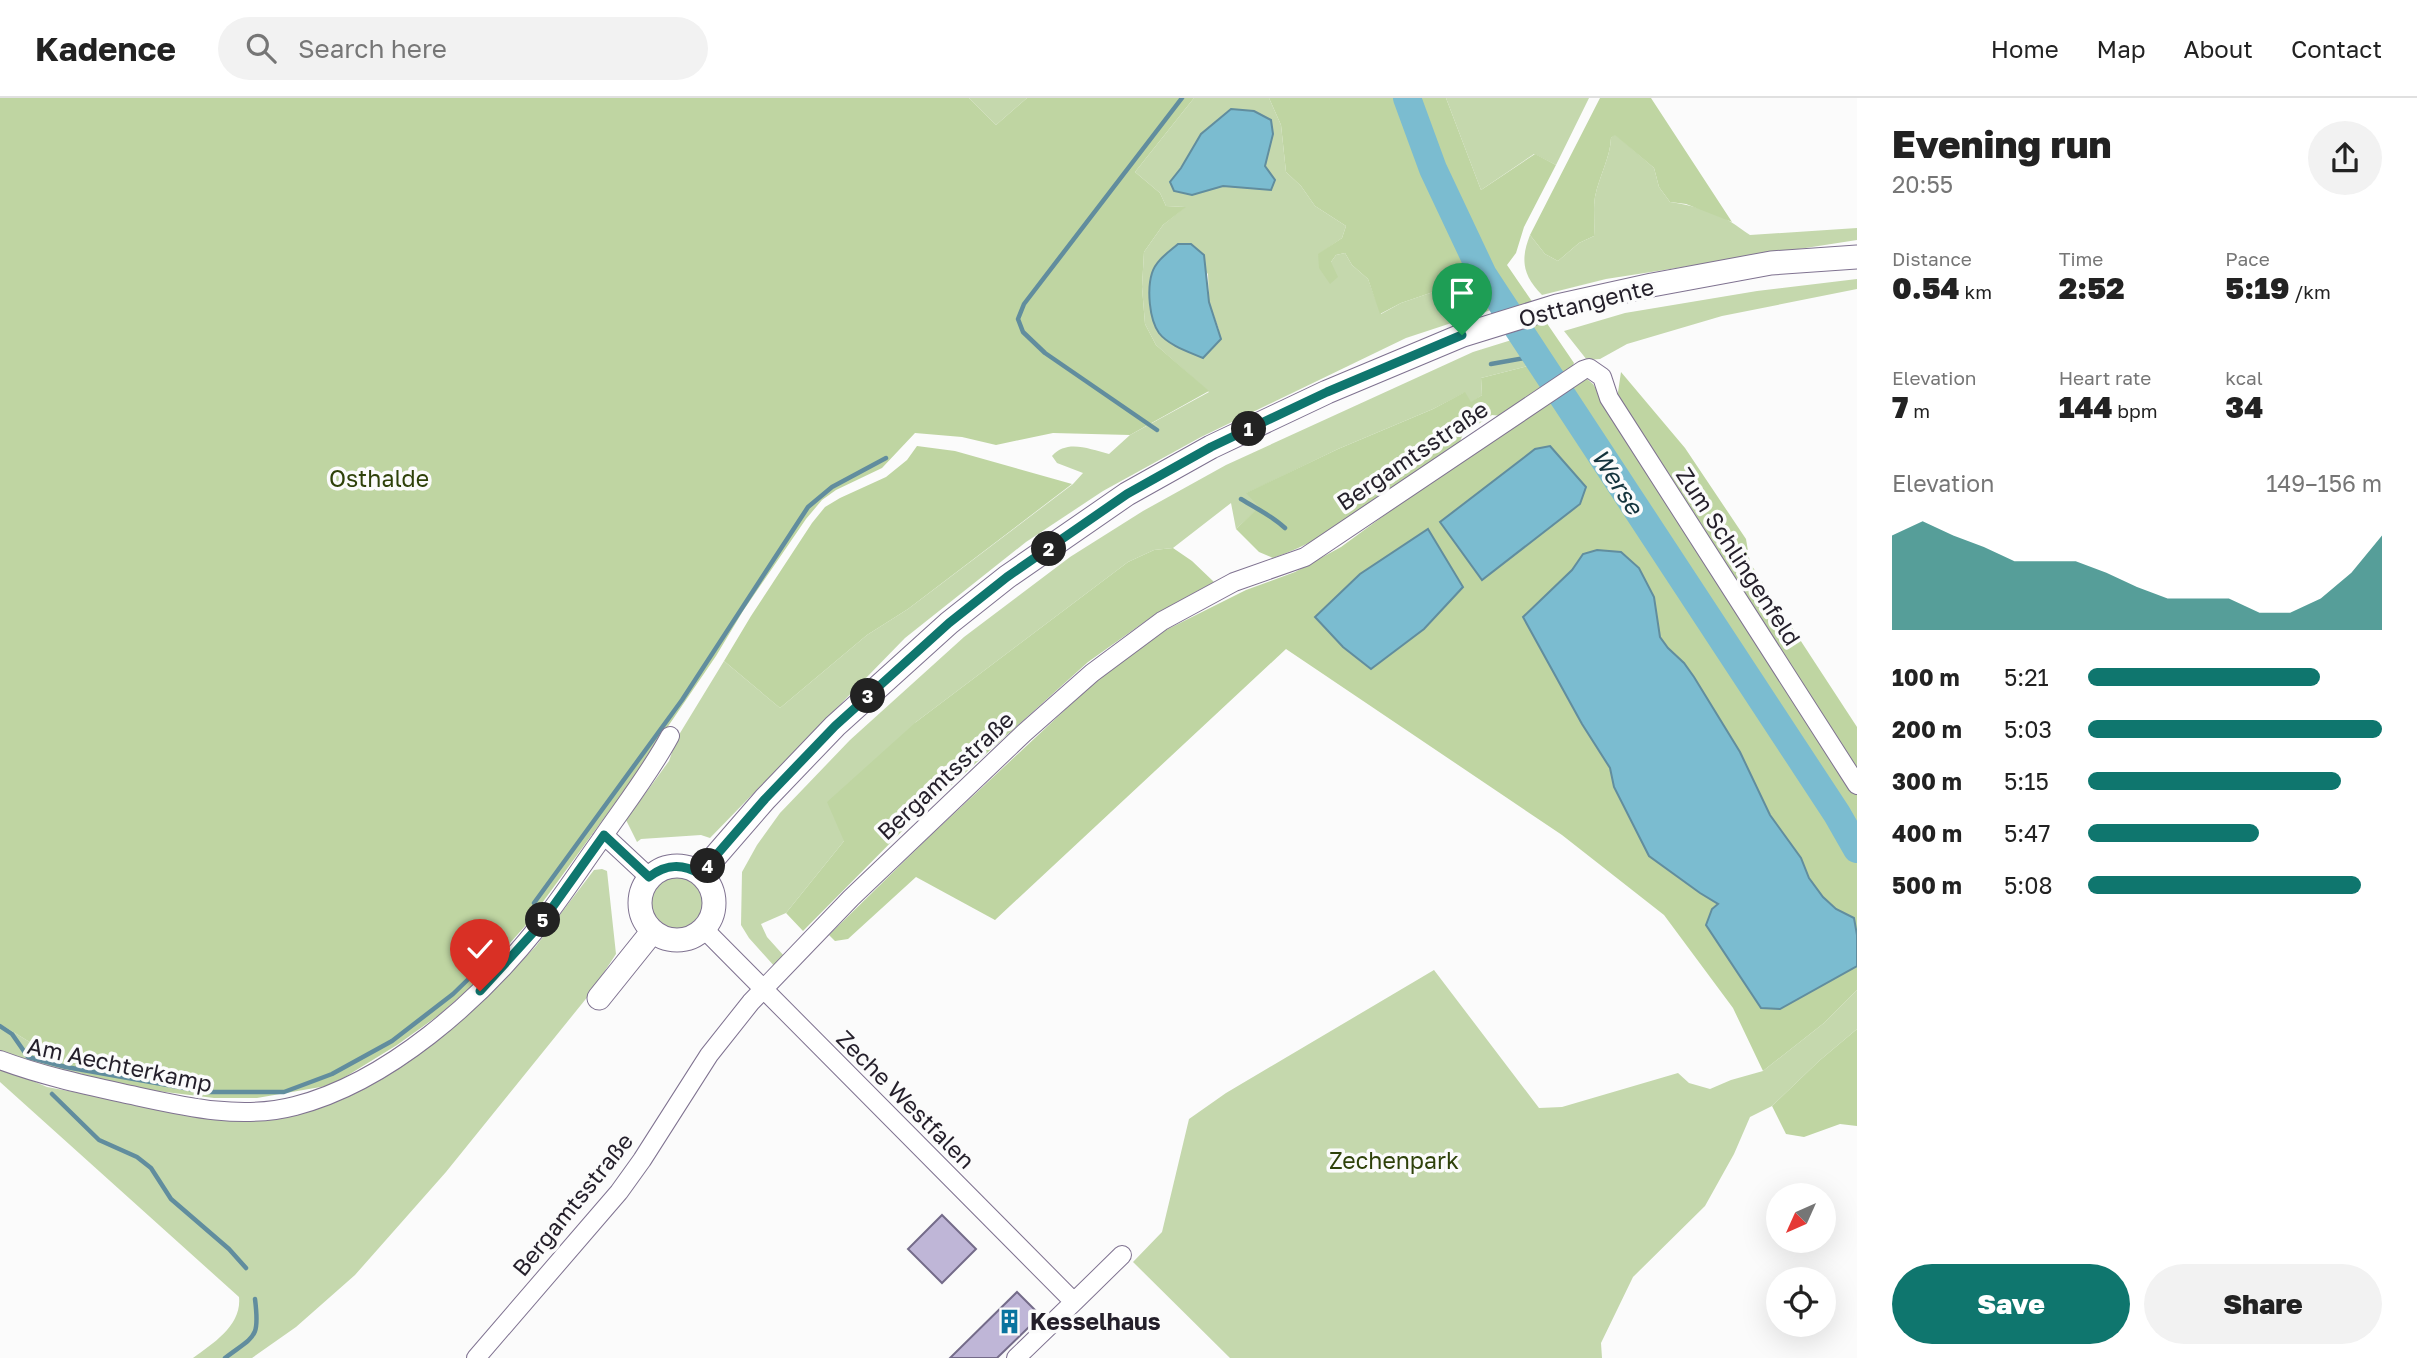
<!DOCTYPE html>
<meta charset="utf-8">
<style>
body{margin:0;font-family:"Golos Text",sans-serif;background:#f2f2f2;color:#222;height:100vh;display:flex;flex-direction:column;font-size:26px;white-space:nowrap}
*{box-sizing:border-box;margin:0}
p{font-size:23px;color:#767676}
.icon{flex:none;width:38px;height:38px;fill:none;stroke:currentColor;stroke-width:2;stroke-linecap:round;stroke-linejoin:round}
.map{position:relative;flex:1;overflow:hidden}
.sheet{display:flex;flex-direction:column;background:#fff;width:560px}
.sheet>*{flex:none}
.needle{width:46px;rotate:225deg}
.buttons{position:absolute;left:1766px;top:1085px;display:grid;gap:14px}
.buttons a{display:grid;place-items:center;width:70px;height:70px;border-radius:50%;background:#fff;box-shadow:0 7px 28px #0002;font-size:35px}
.pin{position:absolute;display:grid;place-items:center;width:60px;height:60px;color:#fff;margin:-72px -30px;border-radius:50% 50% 50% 0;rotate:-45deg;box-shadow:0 0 7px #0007}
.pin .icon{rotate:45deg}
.km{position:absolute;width:35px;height:35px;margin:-18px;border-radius:50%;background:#222;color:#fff;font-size:19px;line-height:35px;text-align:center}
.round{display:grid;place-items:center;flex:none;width:74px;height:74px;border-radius:37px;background:#f2f2f2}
.head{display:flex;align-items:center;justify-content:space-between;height:119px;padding:0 35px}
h1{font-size:38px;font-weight:800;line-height:52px}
.metrics{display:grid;grid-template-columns:repeat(3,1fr);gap:10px;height:119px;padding:7px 35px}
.metrics div{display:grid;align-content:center}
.metrics b{font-size:30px;font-weight:800}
.metrics small{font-size:19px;font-weight:400}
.metrics p{font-size:19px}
.chart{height:196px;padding:14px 35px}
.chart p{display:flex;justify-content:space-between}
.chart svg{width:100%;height:126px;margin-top:7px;fill:#0f766e;opacity:.7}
.primary-button{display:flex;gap:14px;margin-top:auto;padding:14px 35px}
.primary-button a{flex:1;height:80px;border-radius:42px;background:#0f766e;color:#fff;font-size:28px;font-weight:800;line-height:80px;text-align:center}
.primary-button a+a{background:#f2f2f2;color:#222}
ul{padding:0 35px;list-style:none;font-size:23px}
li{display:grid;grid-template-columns:112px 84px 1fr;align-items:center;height:52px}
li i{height:18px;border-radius:9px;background:#0f766e}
header{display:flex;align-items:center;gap:42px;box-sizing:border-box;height:98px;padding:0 35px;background:#fff;border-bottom:2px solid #e0e0e0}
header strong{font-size:33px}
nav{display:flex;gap:38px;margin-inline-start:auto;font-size:24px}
.search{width:490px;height:63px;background:#f2f2f2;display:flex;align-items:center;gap:18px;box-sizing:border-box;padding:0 24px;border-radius:38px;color:#767676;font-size:26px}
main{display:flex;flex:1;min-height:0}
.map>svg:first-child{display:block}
.green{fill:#c5d8ad;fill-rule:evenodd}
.forest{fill:#bfd5a2}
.water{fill:#7bbcd0;stroke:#618d9e;stroke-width:2}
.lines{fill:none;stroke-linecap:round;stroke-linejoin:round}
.stream{stroke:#618d9e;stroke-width:4.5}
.river{stroke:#7bbcd0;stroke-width:28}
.building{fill:#bfb6d7;stroke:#746b89;stroke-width:2}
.minor-casing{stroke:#7f7290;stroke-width:20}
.tertiary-casing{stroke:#7f7290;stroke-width:25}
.minor{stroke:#fff;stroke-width:18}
.tertiary{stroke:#fff;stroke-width:23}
.route-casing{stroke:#fff;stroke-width:14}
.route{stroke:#0f766e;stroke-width:9}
.labels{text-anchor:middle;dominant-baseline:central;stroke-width:7;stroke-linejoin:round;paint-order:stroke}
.street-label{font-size:23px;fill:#241f2a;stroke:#fbfbfb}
.park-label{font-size:23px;fill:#2e4109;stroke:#fbfbfb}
.poi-label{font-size:23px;font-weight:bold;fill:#241f2a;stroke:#fbfbfb;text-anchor:start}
.water-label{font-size:24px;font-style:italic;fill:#13333c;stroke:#fbfbfb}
</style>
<header>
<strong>Kadence</strong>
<div class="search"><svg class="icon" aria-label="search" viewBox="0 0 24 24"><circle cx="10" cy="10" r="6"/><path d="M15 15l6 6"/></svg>Search here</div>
<nav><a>Home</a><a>Map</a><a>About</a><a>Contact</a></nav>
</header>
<main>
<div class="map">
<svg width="1857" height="1260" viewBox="0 0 1857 1260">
<rect width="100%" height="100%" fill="#fbfbfb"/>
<path class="green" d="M969,0h58l-31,27z
M1194,0h75l12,27 5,47 15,14 14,20 31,20 -4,12 -24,17 13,7 5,-7 9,-2 7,12 16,14 13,35 20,-11 73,-25 23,30 -91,30 -205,99 -98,54 -77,51 -121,96 -195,200 -9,-3 -60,4 -4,3 -11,-22 43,-59 8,-23 47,-77 56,47 87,-73 41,-26 165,-125 10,-11 -26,-10 -5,-7c15,-17 37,-7 57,-2l21,-19 79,-43 -53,-47 -11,-21 -3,-37 2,-35 19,-27 22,-18 -19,-1 -6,-13 -25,-21zM1201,36h72l-8,32 10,14 -4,10 -48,-4 -31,9 -21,-13 10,-14zM1178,146l30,30 1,28 10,28 -67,-57 8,-14z
M1446,0h143l-33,67 -22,-11 -53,36z
M1615,36l39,34 5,19 11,15c20,3 44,9 61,20 7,4 12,9 19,13l107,-7v12l-251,39 -64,16c-19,-19 -22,-35 -12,-60l15,19 13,7 21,-18 15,-7c1,-13 -1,-27 1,-39 4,-21 15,-38 16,-59z
M1857,181v10l-135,27 -95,28 -27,15 -13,1 -23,-29 61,-18 132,-22z
M1518,240l18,26 -55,14 1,17 -11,8 -7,-10 -31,16 -95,40 -91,44 13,14 -24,22 -5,-26 -58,45 -19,2 -26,12 -212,160 -72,119 -58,72 -25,11 6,13 18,20 -9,11 -27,-30 -8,-13 1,-53 15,-27 23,-32 70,-73 114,-103 106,-80 73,-46 83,-46 247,-113z
M602,771l5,2 9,83 -27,41 -143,177 -91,103 -59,52 -44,31h-59c21,-15 49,-33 46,-61l-239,-215v-15l47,20 161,30 39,3 41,-4 48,-16 117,-74 45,-40 38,-40 58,-76z
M646 805a30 30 0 1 1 60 0a30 30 0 1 1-60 0Z
M1434,872l105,138 23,-1 116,-34 11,10 21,6 21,-9 32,-9 61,-48 33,-33v39l-38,32 -47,45 -22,11 -16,37 -29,52 -72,71 -32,66 1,15h-372l-97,-96 29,-30 27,-113 37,-26z
M0,926l89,54 -89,-25z"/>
<path class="forest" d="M0,0h969l27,27 31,-27h167l-59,74 25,21 6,13 20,1 -23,18 -19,27 -2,35 3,37 11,21 53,46 -79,44 -77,-2 -57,12 -34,-8 -47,-4 -33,35 -46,22 -14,10 -16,19 -63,92 -27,45 -90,132 -100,137 -54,61 -33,29 -42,30 -65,40 -75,13h-43l-73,-9 -52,-11 -89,-54z
M1269,0h177l35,92 54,-36 21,11 -32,62 -8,26 -9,12 67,98 -3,6 -69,47 -10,-1 -29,19 -4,10c-57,39 -121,92 -186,114l-14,-6 -23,-23 23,-22 -13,-14 92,-44 95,-40 32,-17 6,10 11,-7 -1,-17 59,-15 -57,-88 -82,28 -21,11 -12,-35 -16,-14 -7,-12 -9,2 -5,7 7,15 -8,7 -11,-16 -1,-14 24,-16 4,-12 -31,-20 -14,-20 -15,-14 -5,-47z
M1600,0h51l81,124 -46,-18 -16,-2 -11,-15 -5,-19 -39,-33 -4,3c-1,21 -12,38 -16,59 -2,12 0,26 -1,39l-15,7 -21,18 -13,-7 -15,-19z
M1621,274l64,76 61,91 4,24 107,164v47l-240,-375z
M1587,281l6,5 264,410v141l-3,-17 -18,-9 -13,-12 -14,-19 -8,-20 -31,-43 -30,-63 -46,-75 -10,-14 -16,-15 -8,-11 -6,-40 -71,-42 -11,15 -49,47 59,107 28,44 4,19 35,69 51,37 19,11 23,73 20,31 18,1 77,-43v24l-33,33 -61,48 -30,-63 -69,-93 -102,-80 -276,-186 -291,271 -79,-43 -68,62 -13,2 -6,-6 100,-98 168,-157 69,-50 80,-40 49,-18 46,-25 131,-96 108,-71z
M917,348l38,5 117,33 -164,125 -41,26 -87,73 -56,-47 27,-45 61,-93 13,-16 15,-9 46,-21 21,-17z
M1173,450l19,13 22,21 -57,31 -69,49 -173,156 -112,113 -17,-18 58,-72 -17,-39 89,-80 212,-160 26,-12z
M1857,931v97l-17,-2 -36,13 -18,-3 -14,-28 47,-45z"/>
<path class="water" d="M1231,11l23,2 17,9 2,14 -8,32 10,14 -4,10 -48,-4 -31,9 -18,-4 -4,-9 11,-14 20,-34z
M1178,146h13l13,11 5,47 12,37 -18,19c-14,-6 -35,-13 -44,-25 -10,-14 -12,-44 -7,-60 4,-13 17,-21 26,-29z
M1550,348l36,41 -6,17 -98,76 -42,-58 95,-73z
M1428,431l35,58 -39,42 -53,40 -28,-22 -28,-30 45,-43z
M1597,452l24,2 18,16 15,29 6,40 8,11 16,15 10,14 46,75 30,63 31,43 8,20 14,19 13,12 18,9 3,17v31l-77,43 -19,-1 -55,-83 6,-16 6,-5 -18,-11 -51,-37 -35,-69 -4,-19 -28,-44 -59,-107 49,-47 11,-16z"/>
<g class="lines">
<path class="stream" d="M1491,266l45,-8
M1157,332l-112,-77 -22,-21 -5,-13 6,-15 158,-206
M1241,401c16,10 30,16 44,29
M534,805l148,-203 126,-193 24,-20 54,-29
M0,928l12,8 16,23 38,10 141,25h77l48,-18 60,-33 61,-47 35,-34
M52,996l47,46 38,17 14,11 20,31 58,50 17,19
M225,1260c30,-23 35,-19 30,-59"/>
<path class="river" d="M1407,0l26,71 50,106 354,539 20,35"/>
</g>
<path class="building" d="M942,1117l34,34 -34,34 -34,-34z
M1017,1194l24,24 -8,7 -36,35h-47z"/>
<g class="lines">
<defs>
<path id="minor" d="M604,737l45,42
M704,831l370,373 -58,56
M0,962c40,15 81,24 122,33 56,12 116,28 173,13 93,-24 184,-105 243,-179 22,-27 41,-57 62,-86 24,-35 50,-68 70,-105
M1074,1204l48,-47
M476,1260l143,-166 23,-32 67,-105 42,-53 100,-104 173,-165 68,-60 70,-52 72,-39 71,-25 278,-187 6,-2 13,9 7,21 248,387"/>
<path id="tertiary" d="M640 805a37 37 0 1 1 74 0a37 37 0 1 1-74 0Z
M700,776l65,-75 70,-73 114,-103 58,-46 120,-83 84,-47 116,-55 136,-57 94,-29 95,-21 119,-22 86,-6
M599,900l53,-66"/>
</defs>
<use href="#minor" class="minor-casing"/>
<use href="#tertiary" class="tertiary-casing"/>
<use href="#minor" class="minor"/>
<use href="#tertiary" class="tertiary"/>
</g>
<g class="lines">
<defs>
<path id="route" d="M480,893l59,-65 65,-91 45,42c17,-13 33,-14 51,-3l65,-75 70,-73 114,-103 58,-46 120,-83 84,-47 116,-55 135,-57"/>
</defs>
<use href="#route" class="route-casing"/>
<use href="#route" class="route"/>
</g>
<defs>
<symbol id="building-bare" viewBox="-9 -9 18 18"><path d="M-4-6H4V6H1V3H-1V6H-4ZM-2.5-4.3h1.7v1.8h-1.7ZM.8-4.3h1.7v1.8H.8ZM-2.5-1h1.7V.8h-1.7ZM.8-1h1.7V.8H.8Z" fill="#09739f" stroke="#fbfbfb" stroke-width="2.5" paint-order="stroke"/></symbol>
</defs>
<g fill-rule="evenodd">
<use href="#building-bare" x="992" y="1206" width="35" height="35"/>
</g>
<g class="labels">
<g class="street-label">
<text transform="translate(1586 204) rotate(-14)">Osttangente</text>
<text transform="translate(1412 357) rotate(-34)">Bergamtsstraße</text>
<text transform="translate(1739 458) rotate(57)">Zum Schlingenfeld</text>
<text transform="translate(945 677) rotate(-43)">Bergamtsstraße</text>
<text transform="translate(120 966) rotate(12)">Am Aechterkamp</text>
<text transform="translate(906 1001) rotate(45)">Zeche Westfalen</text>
<text transform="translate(572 1106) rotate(-51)">Bergamtsstraße</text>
</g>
<g class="park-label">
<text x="379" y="380">Osthalde</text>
<text x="1394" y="1062">Zechenpark</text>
</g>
<g class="poi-label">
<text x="1030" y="1223">Kesselhaus</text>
</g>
<g class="water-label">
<text transform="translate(1618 383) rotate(57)">Werse</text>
</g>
</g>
</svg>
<div class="buttons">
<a><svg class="needle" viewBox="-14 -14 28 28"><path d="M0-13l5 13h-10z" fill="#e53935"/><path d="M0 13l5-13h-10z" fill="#767676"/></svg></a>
<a><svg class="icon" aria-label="locate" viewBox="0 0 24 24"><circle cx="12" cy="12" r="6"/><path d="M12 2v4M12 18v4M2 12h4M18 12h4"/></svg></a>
</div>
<div class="pin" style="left:1462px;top:237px;background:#1e9e55"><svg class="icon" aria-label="arrive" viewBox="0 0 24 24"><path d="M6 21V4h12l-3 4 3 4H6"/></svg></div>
<div class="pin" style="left:480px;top:893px;background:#d93025"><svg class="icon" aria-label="check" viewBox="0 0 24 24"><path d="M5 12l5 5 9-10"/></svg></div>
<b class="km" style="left:1249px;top:331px">1</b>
<b class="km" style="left:1049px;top:451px">2</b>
<b class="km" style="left:868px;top:598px">3</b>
<b class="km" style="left:708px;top:768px">4</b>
<b class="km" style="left:543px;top:822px">5</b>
</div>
<section class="sheet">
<div class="head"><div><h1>Evening run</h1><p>20:55</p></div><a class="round"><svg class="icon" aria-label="share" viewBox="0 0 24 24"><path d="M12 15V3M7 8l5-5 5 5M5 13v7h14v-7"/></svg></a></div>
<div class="metrics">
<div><p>Distance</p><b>0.54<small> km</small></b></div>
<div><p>Time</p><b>2:52</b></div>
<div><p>Pace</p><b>5:19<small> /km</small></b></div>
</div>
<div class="metrics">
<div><p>Elevation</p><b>7<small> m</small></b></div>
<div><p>Heart rate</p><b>144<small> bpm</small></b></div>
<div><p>kcal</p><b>34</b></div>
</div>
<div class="chart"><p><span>Elevation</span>149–156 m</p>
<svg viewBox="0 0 160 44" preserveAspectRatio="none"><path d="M0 44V11L10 6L20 11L30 15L40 20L50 20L60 20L70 24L80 29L90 33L100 33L110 33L120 38L130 38L140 33L150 24L160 11V44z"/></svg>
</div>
<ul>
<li><b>100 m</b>5:21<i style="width:79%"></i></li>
<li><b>200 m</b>5:03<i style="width:100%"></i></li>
<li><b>300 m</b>5:15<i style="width:86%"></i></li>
<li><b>400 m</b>5:47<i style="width:58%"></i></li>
<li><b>500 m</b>5:08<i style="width:93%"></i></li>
</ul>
<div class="primary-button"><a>Save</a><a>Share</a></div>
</section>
</main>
